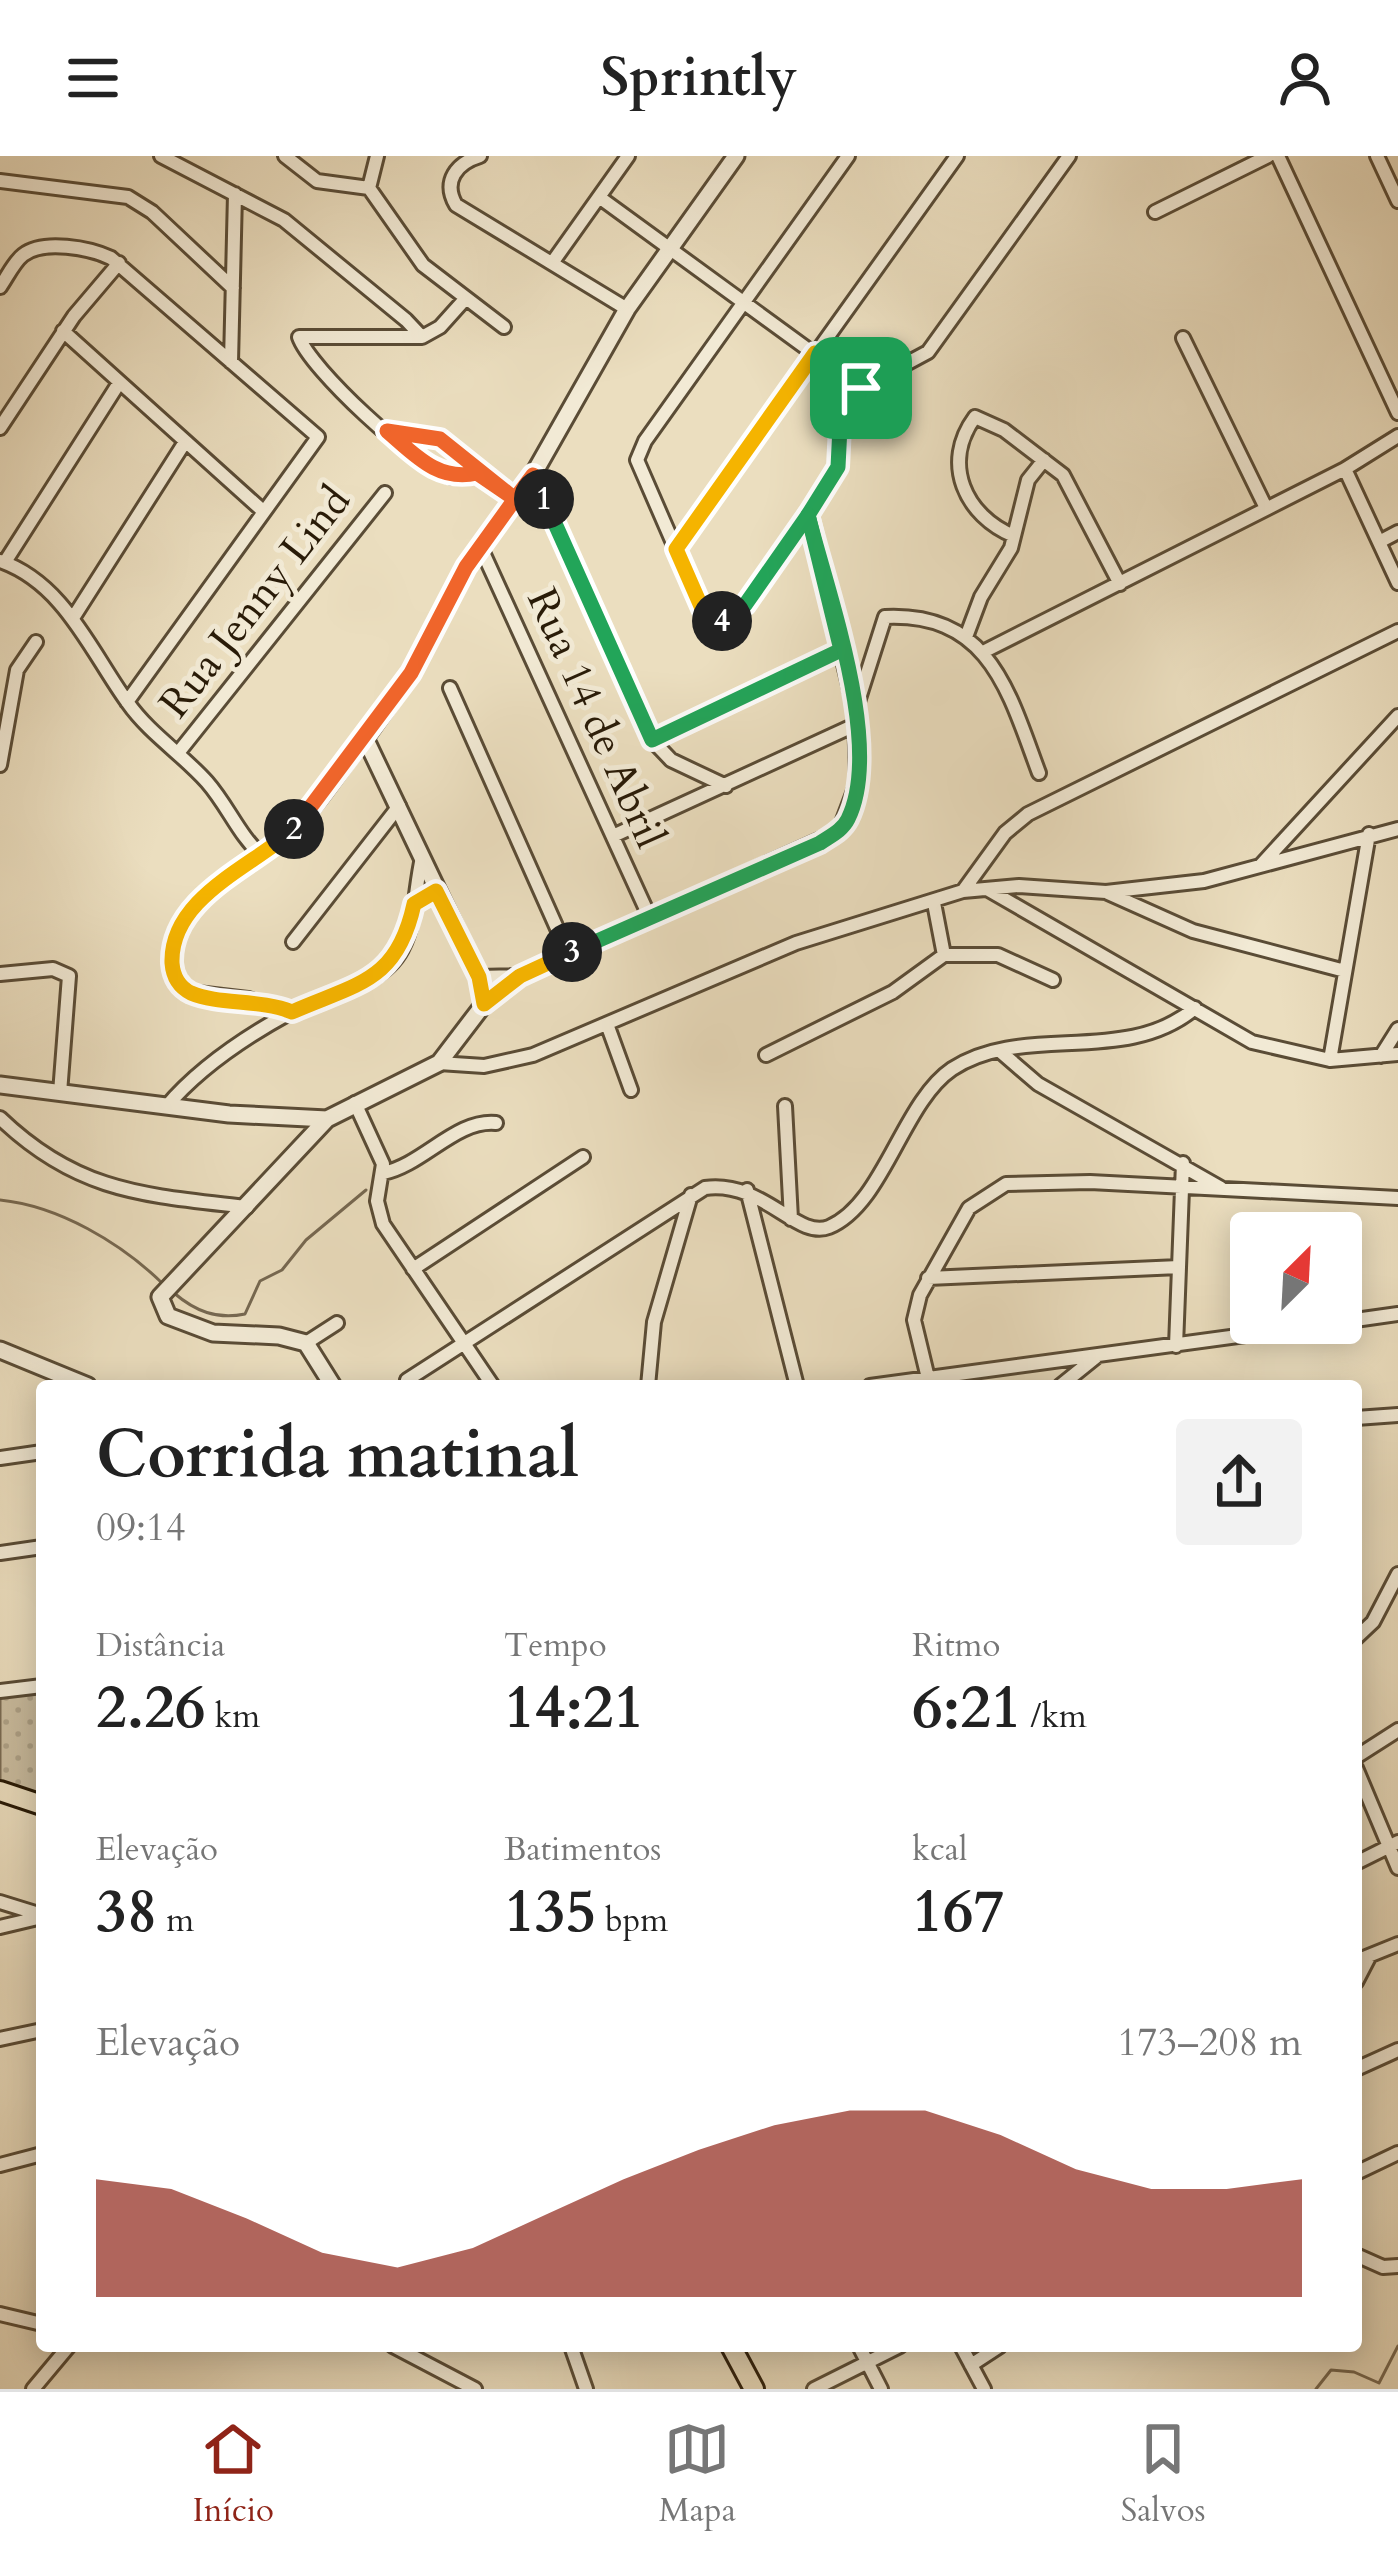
<!DOCTYPE html>
<html lang="pt">
<meta charset="utf-8">
<style>
body{margin:0;font-family:Cardo,serif;background:#f2f2f2;color:#222;height:100vh;display:flex;flex-direction:column;font-size:45px;white-space:nowrap}
*{box-sizing:border-box;margin:0}
p{font-size:39px;color:#767676}
.icon{flex:none;width:66px;height:66px;fill:none;stroke:currentColor;stroke-width:2;stroke-linecap:round;stroke-linejoin:round}
.map{position:relative;flex:1;overflow:hidden}
.details{position:absolute;left:36px;top:1224px;width:1326px;height:972px;display:flex;flex-direction:column;background:#fff;border-radius:12px;box-shadow:0 6px 30px #0003}
.details>*{flex:none}
.needle{width:78px;rotate:24deg}
.controls{position:absolute;left:1230px;top:1056px;display:grid;gap:24px}
.controls a{display:grid;place-items:center;width:132px;height:132px;border-radius:12px;background:#fff;box-shadow:0 6px 30px #0003;font-size:60px}
.pin{position:absolute;display:grid;place-items:center;width:102px;height:102px;color:#fff;margin:-51px;border-radius:24px;box-shadow:0 6px 18px #0006}
.km{position:absolute;width:60px;height:60px;margin:-30px;border-radius:50%;background:#222;color:#fff;font-size:33px;line-height:60px;text-align:center}
.round{display:grid;place-items:center;flex:none;width:126px;height:126px;border-radius:12px;background:#f2f2f2}
.summary{display:flex;align-items:center;justify-content:space-between;height:204px;padding:0 60px}
h1{font-size:66px;font-weight:800;line-height:90px}
.figures{display:grid;grid-template-columns:repeat(3,1fr);gap:18px;height:204px;padding:12px 60px}
.figures div{display:grid;align-content:center}
.figures b{font-size:60px;font-weight:800}
.figures small{font-size:33px;font-weight:400}
.figures p{font-size:33px}
.chart{height:336px;padding:24px 60px}
.chart p{display:flex;justify-content:space-between}
.chart svg{width:100%;height:216px;margin-top:12px;fill:#8f2418;opacity:.7}
header{display:flex;justify-content:space-between;align-items:center;height:156px;padding:0 60px;background:#fff;font-size:54px;font-weight:800}
.tab-bar{display:flex;justify-content:space-around;align-items:center;height:168px;border-top:3px solid #e0e0e0;background:#fff;font-size:33px;color:#767676}
.tab-bar a{display:grid;justify-items:center;gap:6px}
.tab-bar .current{color:#8f2418}
.map>svg:first-child{display:block}
.park{fill:url(#park-dots);stroke:#7a6c54;stroke-width:3}
.lines{fill:none;stroke-linecap:round;stroke-linejoin:round}
.stream{stroke:#766851;stroke-width:3}
.minor-casing{stroke:#5a4c36;stroke-width:18}
.tertiary-casing{stroke:#5a4c36;stroke-width:21}
.primary-casing{stroke:#291b08;stroke-width:24}
.minor{stroke:#f2ead5;stroke-width:12}
.tertiary{stroke:#f2ead5;stroke-width:15}
.primary{stroke:#ebdebf;stroke-width:18}
.split-1-casing{stroke:#fff;stroke-width:24}
.split-2-casing{stroke:#fff;stroke-width:24}
.split-3-casing{stroke:#fff;stroke-width:24}
.split-4-casing{stroke:#fff;stroke-width:24}
.split-5-casing{stroke:#fff;stroke-width:24}
.split-1{stroke:#22a559;stroke-width:15}
.split-2{stroke:#f0652b;stroke-width:15}
.split-3{stroke:#f5b400;stroke-width:15}
.split-4{stroke:#22a559;stroke-width:15}
.split-5{stroke:#f5b400;stroke-width:15}
.labels{text-anchor:middle;dominant-baseline:central;stroke-width:10;stroke-linejoin:round;paint-order:stroke}
.street-label{font-size:42px;fill:#291b08;stroke:#f2ead5}
</style>
<header><svg class="icon" aria-label="menu" viewBox="0 0 24 24"><path d="M4 6h16M4 12h16M4 18h16"/></svg>Sprintly<svg class="icon" aria-label="person" viewBox="0 0 24 24"><circle cx="12" cy="8" r="4"/><path d="M4 21q1-7 8-7t8 7"/></svg></header>
<div class="map">
<svg width="1398" height="2233" viewBox="0 0 1398 2233">
<defs>
<pattern id="park-dots" width="8" height="8" patternUnits="userSpaceOnUse" patternTransform="scale(3)"><rect width="8" height="8" fill="#cabda0"/><path d="M2 2h.1M6 6h.1" fill="none" stroke="#aea288" stroke-width="1.8" stroke-linecap="round"/></pattern>
</defs>
<rect width="100%" height="100%" fill="#ebdebf"/>
<filter id="stains"><feTurbulence type="fractalNoise" baseFrequency=".00167" numOctaves="4"/><feColorMatrix values="0 0 0 0 .2 0 0 0 0 .09 0 0 0 0 .02 0 0 0 .5 -.17"/></filter>
<radialGradient id="worn" r=".72"><stop offset=".6" stop-color="#630" stop-opacity="0"/><stop offset="1" stop-color="#630" stop-opacity=".3"/></radialGradient>
<path class="park" d="M42,1534v106l-42,-15v-85z"/>
<g class="lines">
<path class="stream" d="M0,1044c59,6 121,43 162,83
M174,1137c21,18 43,27 71,21l15,-33 22,-11 24,-30 60,-50
M1316,2233l15,-19 23,2 25,11 19,-37"/>
<defs>
<path id="minor" d="M161,0l123,64 122,100 16,17h-123c11,32 116,129 150,139 10,3 19,-1 28,-3
M285,0l32,25 52,7
M377,0l-8,32 54,77 81,62
M480,0c-23,7 -38,25 -24,49l171,104
M1278,0l120,257
M1377,0l21,45
M0,25l128,16 24,15 81,76
M599,41l262,191
M1155,56l113,-56
M552,107l76,-107
M0,131c7,-10 14,-25 23,-32 20,-16 67,-7 88,3l207,179 -191,265
M63,175l200,180
M422,181l18,-10 26,-29
M1183,182l83,170
M231,206l4,-168
M0,272l74,-112 45,-53
M389,275l51,8 75,60
M1345,313l53,114
M533,319l119,265 19,20 55,26
M808,359l-63,90 -27,16 -18,-16 -63,-145 8,-19 203,-285
M1014,380c-49,-20 -73,-73 -39,-119l29,13 59,45 57,109
M1379,386l19,-10
M480,390l170,372
M676,393l281,-393
M0,405c64,22 91,91 128,142 21,30 54,51 79,79 21,24 31,52 55,74
M5,406l114,-179
M73,462l112,-176
M966,481l15,-40 30,-49 17,-68 16,-20
M985,495l360,-182 53,-33
M450,532l118,265
M855,554l-47,-195 30,-48 3,-60 20,-19 67,-36 141,-196
M652,584l189,-90
M178,597l207,-260
M0,609l17,-95 19,-28
M613,680l244,-112
M1260,710l138,-150
M987,733l265,153 78,18 68,-6
M963,735l42,-58 23,-19 370,-183
M1108,737l85,38 152,40
M934,747l10,52
M293,786l106,-136
M0,818l53,-5 16,7 -9,117
M479,821l40,-1
M484,848l49,-35 306,-138 18,-48 -2,-72 30,-94c105,-5 124,76 154,156
M292,856l-44,-13 -59,-7 -16,-21c-8,-74 80,-100 122,-143 27,-27 47,-60 70,-90
M607,868l24,66
M1002,897l36,31 183,104
M766,899l127,-63 51,-37h54l55,25
M1381,900l17,-27
M1330,904l39,-226
M439,907l45,3 49,-11 263,-112 167,-52 56,-5 87,6 98,-11 194,-52
M355,947l28,61 -6,37 6,23 110,162
M785,950l6,113
M166,951c32,-38 81,-71 125,-95 35,-18 91,-24 111,-63 14,-27 13,-62 20,-91
M0,962c78,75 145,77 247,89
M383,1017c40,-8 73,-54 113,-50
M747,1034l50,196
M413,1113l170,-112
M928,1122l251,-11
M1341,1166l57,-8
M306,1187l31,-20
M1176,1190l7,-183
M928,1222l-14,-58 6,-25 49,-87 37,-24 84,-2 308,16
M407,1224l298,-192c58,-8 92,52 124,39 55,-23 73,-124 123,-158 71,-47 173,-2 243,-61
M648,1230l6,-64 37,-127
M870,1230l464,-63
M1060,1230l36,-29
M1356,1262l42,-3
M0,1302l42,-6
M0,1397l42,-6
M1356,1482l17,-16 25,-48
M0,1535l42,-5
M1356,1601l42,-27
M1356,1612l42,100
M1356,1707l42,-21
M0,1746l42,13
M0,1771l42,-10
M1356,1805l42,-17
M1356,1826l13,-25
M0,1883l42,-9
M1356,1913l42,-19
M0,2009l42,-11
M1356,2017l42,-20
M1356,2099l27,12 15,-1
M0,2158l42,10
M393,2190l82,43
M571,2190l15,43
M859,2190l22,43
M961,2190l23,43
M971,2209l29,-19
M33,2233l36,-43
M814,2233l86,-43"/>
<path id="tertiary" d="M0,929l229,29 98,5
M0,1194l88,36
M333,1230l-27,-43 -27,-7 -66,-3 -45,-17 -8,-19 167,-178 112,-56 45,-59 -5,-27 -114,-239 46,-65 55,-106 67,-92 94,-166 109,-153"/>
<path id="primary" d="M0,1635l42,14
M731,2190l23,43"/>
</defs>
<use href="#minor" class="minor-casing"/>
<use href="#tertiary" class="tertiary-casing"/>
<use href="#primary" class="primary-casing"/>
<use href="#minor" class="minor"/>
<use href="#tertiary" class="tertiary"/>
<use href="#primary" class="primary"/>
</g>
<g class="lines">
<defs>
<path id="split-1" d="M544,343l108,241 189,-90 -33,-135 30,-48 3,-60 20,-19"/>
<path id="split-2" d="M294,673l117,-156 55,-106 49,-68 -38,-26c-39,9 -62,-18 -90,-42l53,8 75,60 18,-24 11,24"/>
<path id="split-3" d="M294,673c-40,37 -124,68 -122,134 1,13 7,24 19,30 28,12 69,6 101,19 66,-29 105,-30 122,-108l22,-13 43,86 5,27 36,-28 52,-24"/>
<path id="split-4" d="M572,796l248,-109c10,-7 22,-12 28,-24 36,-73 -21,-227 -40,-304l-63,90 -23,16"/>
<path id="split-5" d="M722,465l-18,-8 -28,-64 139,-196 46,35"/>
</defs>
<use href="#split-1" class="split-1-casing"/>
<use href="#split-2" class="split-2-casing"/>
<use href="#split-3" class="split-3-casing"/>
<use href="#split-4" class="split-4-casing"/>
<use href="#split-5" class="split-5-casing"/>
<use href="#split-1" class="split-1"/>
<use href="#split-2" class="split-2"/>
<use href="#split-3" class="split-3"/>
<use href="#split-4" class="split-4"/>
<use href="#split-5" class="split-5"/>
</g>
<g class="labels">
<g class="street-label">
<text transform="translate(255 446) rotate(-52)">Rua Jenny Lind</text>
<text transform="translate(596 562) rotate(66)">Rua 14 de Abril</text>
</g>
</g>
<rect width="100%" height="100%" filter="url(#stains)"/>
<rect width="100%" height="100%" fill="url(#worn)"/>
</svg>
<div class="controls">
<a><svg class="needle" viewBox="-14 -14 28 28"><path d="M0-13l5 13h-10z" fill="#e53935"/><path d="M0 13l5-13h-10z" fill="#767676"/></svg></a>
</div>
<div class="pin" style="left:861px;top:232px;background:#1e9e55"><svg class="icon" aria-label="arrive" viewBox="0 0 24 24"><path d="M6 21V4h12l-3 4 3 4H6"/></svg></div>
<b class="km" style="left:544px;top:343px">1</b>
<b class="km" style="left:294px;top:673px">2</b>
<b class="km" style="left:572px;top:796px">3</b>
<b class="km" style="left:722px;top:465px">4</b>
<section class="details">
<div class="summary"><div><h1>Corrida matinal</h1><p>09:14</p></div><a class="round"><svg class="icon" aria-label="share" viewBox="0 0 24 24"><path d="M12 15V3M7 8l5-5 5 5M5 13v7h14v-7"/></svg></a></div>
<div class="figures">
<div><p>Distância</p><b>2.26<small> km</small></b></div>
<div><p>Tempo</p><b>14:21</b></div>
<div><p>Ritmo</p><b>6:21<small> /km</small></b></div>
</div>
<div class="figures">
<div><p>Elevação</p><b>38<small> m</small></b></div>
<div><p>Batimentos</p><b>135<small> bpm</small></b></div>
<div><p>kcal</p><b>167</b></div>
</div>
<div class="chart"><p><span>Elevação</span>173–208 m</p>
<svg viewBox="0 0 160 44" preserveAspectRatio="none"><path d="M0 44V20L10 22L20 28L30 35L40 38L50 34L60 27L70 20L80 14L90 9L100 6L110 6L120 11L130 18L140 22L150 22L160 20V44z"/></svg>
</div>
</section>
</div>
<nav class="tab-bar">
<a class="current"><svg class="icon" aria-label="home" viewBox="0 0 24 24"><path d="M3 11l9-7 9 7M6 9v11h12V9"/></svg>Início</a>
<a><svg class="icon" aria-label="map" viewBox="0 0 24 24"><path d="M3 6l6-2 6 2 6-2v14l-6 2-6-2-6 2zM9 4v14M15 6v14"/></svg>Mapa</a>
<a><svg class="icon" aria-label="saved" viewBox="0 0 24 24"><path d="M7 4h10v16l-5-4-5 4z"/></svg>Salvos</a>
</nav>
